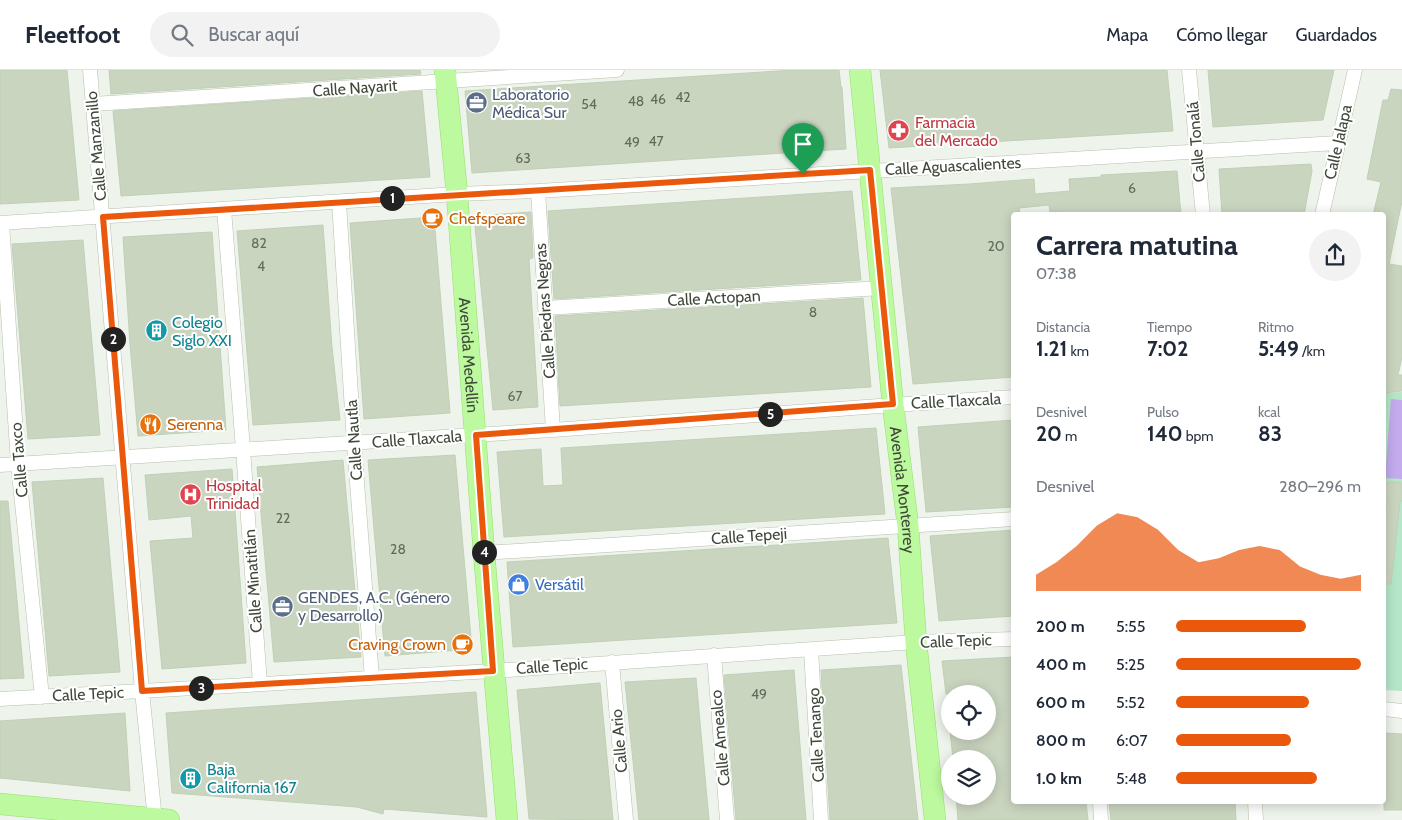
<!DOCTYPE html>
<html lang="es">
<meta charset="utf-8">
<style>
body{margin:0;font-family:Cabin,sans-serif;background:#f2f2f3;color:#1f2937;height:100vh;display:flex;flex-direction:column;font-size:19px;white-space:nowrap}
*{box-sizing:border-box;margin:0}
p{font-size:16px;color:#747a83}
.icon{flex:none;width:28px;height:28px;fill:none;stroke:currentColor;stroke-width:2;stroke-linecap:round;stroke-linejoin:round}
.map{position:relative;flex:1;overflow:hidden}
.side{position:absolute;left:1011px;top:142px;width:375px;height:592px;display:flex;flex-direction:column;background:#fff;border-radius:5px;box-shadow:0 2px 12px #0003}
.side>*{flex:none}
.controls{position:absolute;left:941px;top:615px;display:grid;gap:10px}
.controls a{display:grid;place-items:center;width:55px;height:55px;border-radius:50%;background:#fff;box-shadow:0 2px 12px #0003;font-size:25px}
.pin{position:absolute;display:grid;place-items:center;width:42px;height:42px;color:#fff;margin:-51px -21px;border-radius:50% 50% 50% 0;rotate:-45deg;box-shadow:0 0 5px #0007}
.pin .icon{rotate:45deg}
.km{position:absolute;width:25px;height:25px;margin:-12px;border-radius:50%;background:#222;color:#fff;font-size:14px;line-height:25px;text-align:center}
.round{display:grid;place-items:center;flex:none;width:52px;height:52px;border-radius:26px;background:#f2f2f3}
.headline{display:flex;align-items:center;justify-content:space-between;height:85px;padding:0 25px}
h1{font-size:28px;font-weight:700;line-height:38px}
.figures{display:grid;grid-template-columns:repeat(3,1fr);gap:8px;height:85px;padding:5px 25px}
.figures div{display:grid;align-content:center}
.figures b{font-size:21px;font-weight:700}
.figures small{font-size:14px;font-weight:400}
.figures p{font-size:14px}
.chart{height:140px;padding:10px 25px}
.chart p{display:flex;justify-content:space-between}
.chart svg{width:100%;height:90px;margin-top:5px;fill:#ea580c;opacity:.7}
ul{padding:0 25px;list-style:none;font-size:16px}
li{display:grid;grid-template-columns:80px 60px 1fr;align-items:center;height:38px}
li i{height:12px;border-radius:6px;background:#ea580c}
header{display:flex;align-items:center;gap:30px;box-sizing:border-box;height:70px;padding:0 25px;background:#fff;border-bottom:1px solid #e0e1e3}
header strong{font-size:24px}
nav{display:flex;gap:28px;margin-inline-start:auto;font-size:18px}
.search{width:350px;height:45px;background:#f2f2f3;display:flex;align-items:center;gap:12px;box-sizing:border-box;padding:0 18px;border-radius:28px;color:#747a83;font-size:19px}
.map>svg:first-child{display:block}
.green{fill:#b6e6c9}
.water{fill:#c3abed}
.building{fill:#cad5c0;stroke:#c0d0b4}
.lines{fill:none;stroke-linecap:round;stroke-linejoin:round}
.minor-casing{stroke:#b5c0ad;stroke-width:15}
.primary-casing{stroke:#95de6f;stroke-width:22}
.minor{stroke:#fff;stroke-width:14}
.primary{stroke:#bdf99f;stroke-width:21}
.route-casing{stroke:#fff;stroke-width:10}
.route{stroke:#ea580c;stroke-width:6}
.labels{text-anchor:middle;dominant-baseline:central;stroke-width:4;stroke-linejoin:round;paint-order:stroke}
.number-label{font-size:14px;fill:#626b5b}
.street-label{font-size:16px;fill:#3f4839;stroke:#fff}
.service-label{font-size:16px;fill:#4e5e75;stroke:#fff;text-anchor:start}
.health-label{font-size:16px;fill:#be3a42;stroke:#fff;text-anchor:start}
.food-label{font-size:16px;fill:#c56008;stroke:#fff;text-anchor:start}
.culture-label{font-size:16px;fill:#0d838f;stroke:#fff;text-anchor:start}
.shop-label{font-size:16px;fill:#366cbe;stroke:#fff;text-anchor:start}
</style>
<header>
<strong>Fleetfoot</strong>
<div class="search"><svg class="icon" aria-label="search" viewBox="0 0 24 24"><circle cx="10" cy="10" r="6"/><path d="M15 15l6 6"/></svg>Buscar aquí</div>
<nav><a>Mapa</a><a>Cómo llegar</a><a>Guardados</a></nav>
</header>
<div class="map">
<svg width="1402" height="750" viewBox="0 0 1402 750">
<rect width="100%" height="100%" fill="#eef4eb"/>
<path class="green" d="M1402,322v299l-18,-1v-297z"/>
<path class="water" d="M1391,329l11,1v79l-17,-1z"/>
<path class="building" d="M0,0h67l12,130 -79,4z
M109,0h311l1,4 -310,20z
M794,0h45l2,17h1l4,62 -374,24 -7,-82z
M880,0h287l6,61 -284,17z
M1208,0h126l-11,50 -110,7z
M1391,19l11,1v111l-13,63 13,2v91l-4,18h4v16l-18,2v-178h-11l8,-33 -14,-3 16,-79h5z
M422,21l8,86 -309,19 -8,-85z
M1311,94l1,7 -8,44h-82l-3,-46z
M1177,101l4,44h-120v-3h-11l-1,-7 -30,3 1,7h-6v162l-101,7 -22,-196 78,-4 65,-5 1,15 35,-3 -1,-12 32,-2v-2z
M852,121l9,89 -307,19 -6,-88z
M531,142l2,46 -4,1 9,148 -45,3 -19,-194z
M434,147l16,196 -86,6 -14,-196z
M323,155l9,122 8,73 -87,5 -16,-194z
M212,162l14,198 -88,6 -8,-92 -7,-107z
M83,170l17,195 -72,4 -16,-195z
M863,228l8,89 -311,19 -5,-90z
M1014,350v87l-88,5 -8,-85z
M876,358l9,86 -381,23 -7,-85 44,-3 2,37 20,-1 -2,-37z
M455,385l17,194 -87,7 -17,-196z
M343,390l18,197 -87,5 -17,-195z
M232,399l14,194 -84,6 -12,-128 43,-3 -2,-22 -42,4 -4,-45z
M103,408l17,194 -71,4 -17,-194z
M1391,412l11,1v18h-2l-9,83h-7v-51l3,-34 -3,-1v-14z
M0,431h8l16,177 -24,1z
M1014,460v86l-75,5 -9,-85z
M888,468l9,85 -384,24 -6,-85z
M1014,587v145h72l2,18h-130l-2,-24h32v-37h-35l-3,-28h38v-37h-42l-4,-33z
M901,595l17,155h-88l-9,-150z
M794,600l12,150h-70l-12,-145z
M696,608l13,142h-70l-14,-138z
M600,613l13,137 -84,-1 -12,-129z
M476,622l11,125 -103,-8 -1,5 -26,-7 -185,-14 -6,-80z
M125,643l5,78 -130,-13v-57z
M1384,663l18,1v76h-18z
M1109,732h126l1,18h-125z"/>
<g class="lines">
<defs>
<path id="minor" d="M90,0l52,621 13,129
M1189,0l14,145
M93,34l524,-34
M538,121l15,239
M339,132l15,241 18,235
M224,139l19,240 17,235
M1322,145l33,-145
M0,153l457,-29 81,-3 799,-48
M2,153l16,241 24,233
M545,238l337,-20
M0,395l553,-35 340,-25 121,-8
M484,483l530,-34
M811,580l10,170
M714,585l13,165
M612,592l14,158
M0,629l493,-28 423,-29 98,-3
M1384,639l18,2
M1100,732l1,18
M1255,732l1,18"/>
<g id="primary">
<path id="s1" d="M445,0l12,124 27,359 23,267"/>
<path id="s2" d="M860,0l33,335 15,121 8,116 19,178"/>
<path d="M0,734l169,16"/>
</g>
</defs>
<use href="#minor" class="minor-casing"/>
<use href="#primary" class="primary-casing"/>
<use href="#minor" class="minor"/>
<use href="#primary" class="primary"/>
</g>
<g class="lines">
<defs>
<path id="route" d="M870,100l23,234 -417,31 17,236 -351,20 -39,-474c255,-17 511,-31 767,-47z"/>
</defs>
<use href="#route" class="route-casing"/>
<use href="#route" class="route"/>
</g>
<defs>
<symbol id="office-disc" viewBox="-11 -11 22 22"><circle r="9.5" fill="#5c6f8a" stroke="#fff"/><path d="M-6-3h4V-5.5h4V-3h4V5H-6ZM-1-4.5V-3h2v-1.5ZM-6 0V1H6V0Z" fill="#fff"/></symbol>
<symbol id="pharmacy-disc" viewBox="-11 -11 22 22"><circle r="9.5" fill="#e0444e" stroke="#fff"/><path d="M-2-6h4v4h4v4h-4v4h-4v-4h-4v-4h4Z" fill="#fff"/></symbol>
<symbol id="cafe-disc" viewBox="-11 -11 22 22"><circle r="9.5" fill="#e8710a" stroke="#fff"/><path d="M-5.5-4.5H6V0H3Q3 3.5 0 3.5H-2.5Q-5.5 3.5-5.5 0ZM3-3.2v2h1.7v-2ZM-6 4.5H4V6H-6Z" fill="#fff"/></symbol>
<symbol id="building-disc" viewBox="-11 -11 22 22"><circle r="9.5" fill="#0f9aa8" stroke="#fff"/><path d="M-4-6H4V6H1V3H-1V6H-4ZM-2.5-4.3h1.7v1.8h-1.7ZM.8-4.3h1.7v1.8H.8ZM-2.5-1h1.7V.8h-1.7ZM.8-1h1.7V.8H.8Z" fill="#fff"/></symbol>
<symbol id="restaurant-disc" viewBox="-11 -11 22 22"><circle r="9.5" fill="#e8710a" stroke="#fff"/><path d="M-5-6h1v4h1v-4h1v4h1v-4h1v5L-1.5 .5V6h-2V.5L-5-1ZM5-6V6H3V1.5H1.5Q1.5-4 5-6Z" fill="#fff"/></symbol>
<symbol id="hospital-disc" viewBox="-11 -11 22 22"><circle r="9.5" fill="#e0444e" stroke="#fff"/><path d="M-5-5h3v3.5h4V-5h3V5h-3V1.5h-4V5h-3Z" fill="#fff"/></symbol>
<symbol id="shop-disc" viewBox="-11 -11 22 22"><circle r="9.5" fill="#3f7fe0" stroke="#fff"/><path d="M-5-2.5h2.3a2.7 3.5 0 0 1 5.4 0H5L5.5 6h-11ZM-1.5-2.5h3a1.5 2.3 0 0 0-3 0Z" fill="#fff"/></symbol>
</defs>
<g fill-rule="evenodd">
<use href="#office-disc" x="464" y="20" width="25" height="25"/>
<use href="#pharmacy-disc" x="886" y="48" width="25" height="25"/>
<use href="#cafe-disc" x="420" y="136" width="25" height="25"/>
<use href="#building-disc" x="144" y="248" width="25" height="25"/>
<use href="#restaurant-disc" x="138" y="342" width="25" height="25"/>
<use href="#hospital-disc" x="178" y="412" width="25" height="25"/>
<use href="#shop-disc" x="506" y="502" width="25" height="25"/>
<use href="#office-disc" x="270" y="524" width="25" height="25"/>
<use href="#cafe-disc" x="450" y="562" width="25" height="25"/>
<use href="#building-disc" x="178" y="696" width="25" height="25"/>
</g>
<g class="labels">
<g class="number-label">
<text x="683" y="27">42</text>
<text x="658" y="29">46</text>
<text x="636" y="31">48</text>
<text x="589" y="34">54</text>
<text x="656" y="71">47</text>
<text x="632" y="72">49</text>
<text x="523" y="88">63</text>
<text x="1132" y="118">6</text>
<text x="259" y="173">82</text>
<text x="996" y="176">20</text>
<text x="261" y="196">4</text>
<text x="813" y="242">8</text>
<text x="515" y="326">67</text>
<text x="283" y="448">22</text>
<text x="398" y="479">28</text>
<text x="759" y="624">49</text>
</g>
<g class="street-label">
<text transform="translate(355 18) rotate(-4)">Calle Nayarit</text>
<text transform="translate(1196 72) rotate(-95)">Calle Tonalá</text>
<text transform="translate(1338 72) rotate(-77)">Calle Jalapa</text>
<text transform="translate(96 76) rotate(-95)">Calle Manzanillo</text>
<text transform="translate(953 96) rotate(-3)">Calle Aguascalientes</text>
<text transform="translate(714 228) rotate(-3)">Calle Actopan</text>
<text transform="translate(545 241) rotate(-94)">Calle Piedras Negras</text>
<text stroke="none"><textPath href="#s1" startOffset="286">Avenida Medellín</textPath></text>
<text transform="translate(956 331) rotate(-3)">Calle Tlaxcala</text>
<text transform="translate(417 369) rotate(-4)">Calle Tlaxcala</text>
<text transform="translate(354 370) rotate(-94)">Calle Nautla</text>
<text transform="translate(19 390) rotate(-95)">Calle Taxco</text>
<text stroke="none"><textPath href="#s2" startOffset="422">Avenida Monterrey</textPath></text>
<text transform="translate(749 466) rotate(-4)">Calle Tepeji</text>
<text transform="translate(253 511) rotate(-94)">Calle Minatitlán</text>
<text transform="translate(956 571) rotate(-2)">Calle Tepic</text>
<text transform="translate(552 596) rotate(-4)">Calle Tepic</text>
<text transform="translate(88 624) rotate(-3)">Calle Tepic</text>
<text transform="translate(816 665) rotate(-93)">Calle Tenango</text>
<text transform="translate(720 668) rotate(-95)">Calle Amealco</text>
<text transform="translate(619 671) rotate(-95)">Calle Ario</text>
</g>
<g class="service-label">
<text x="492" y="24">Laboratorio<tspan x="492" dy="18">Médica Sur</tspan></text>
<text x="298" y="527">GENDES, A.C. (Género<tspan x="298" dy="18">y Desarrollo)</tspan></text>
</g>
<g class="health-label">
<text x="915" y="52">Farmacia<tspan x="915" dy="18">del Mercado</tspan></text>
<text x="206" y="415">Hospital<tspan x="206" dy="18">Trinidad</tspan></text>
</g>
<g class="food-label">
<text x="449" y="148">Chefspeare</text>
<text x="167" y="354">Serenna</text>
<text x="446" y="574" text-anchor="end">Craving Crown</text>
</g>
<g class="culture-label">
<text x="172" y="252">Colegio<tspan x="172" dy="18">Siglo XXI</tspan></text>
<text x="207" y="699">Baja<tspan x="207" dy="18">California 167</tspan></text>
</g>
<g class="shop-label">
<text x="535" y="514">Versátil</text>
</g>
</g>
</svg>
<div class="controls">
<a><svg class="icon" aria-label="locate" viewBox="0 0 24 24"><circle cx="12" cy="12" r="6"/><path d="M12 2v4M12 18v4M2 12h4M18 12h4"/></svg></a>
<a><svg class="icon" aria-label="layers" viewBox="0 0 24 24"><path d="M12 4l9 5-9 5-9-5zM3 14l9 5 9-5"/></svg></a>
</div>
<div class="pin" style="left:803px;top:104px;background:#1e9e55"><svg class="icon" aria-label="arrive" viewBox="0 0 24 24"><path d="M6 21V4h12l-3 4 3 4H6"/></svg></div>
<b class="km" style="left:392px;top:128px">1</b>
<b class="km" style="left:113px;top:269px">2</b>
<b class="km" style="left:201px;top:618px">3</b>
<b class="km" style="left:484px;top:482px">4</b>
<b class="km" style="left:770px;top:344px">5</b>
<section class="side">
<div class="headline"><div><h1>Carrera matutina</h1><p>07:38</p></div><a class="round"><svg class="icon" aria-label="share" viewBox="0 0 24 24"><path d="M12 15V3M7 8l5-5 5 5M5 13v7h14v-7"/></svg></a></div>
<div class="figures">
<div><p>Distancia</p><b>1.21<small> km</small></b></div>
<div><p>Tiempo</p><b>7:02</b></div>
<div><p>Ritmo</p><b>5:49<small> /km</small></b></div>
</div>
<div class="figures">
<div><p>Desnivel</p><b>20<small> m</small></b></div>
<div><p>Pulso</p><b>140<small> bpm</small></b></div>
<div><p>kcal</p><b>83</b></div>
</div>
<div class="chart"><p><span>Desnivel</span>280–296 m</p>
<svg viewBox="0 0 160 44" preserveAspectRatio="none"><path d="M0 44V36L10 30L20 22L30 12L40 6L50 8L60 14L70 24L80 30L90 28L100 24L110 22L120 24L130 32L140 36L150 38L160 36V44z"/></svg>
</div>
<ul>
<li><b>200 m</b>5:55<i style="width:70%"></i></li>
<li><b>400 m</b>5:25<i style="width:100%"></i></li>
<li><b>600 m</b>5:52<i style="width:72%"></i></li>
<li><b>800 m</b>6:07<i style="width:62%"></i></li>
<li><b>1.0 km</b>5:48<i style="width:76%"></i></li>
</ul>
</section>
</div>
